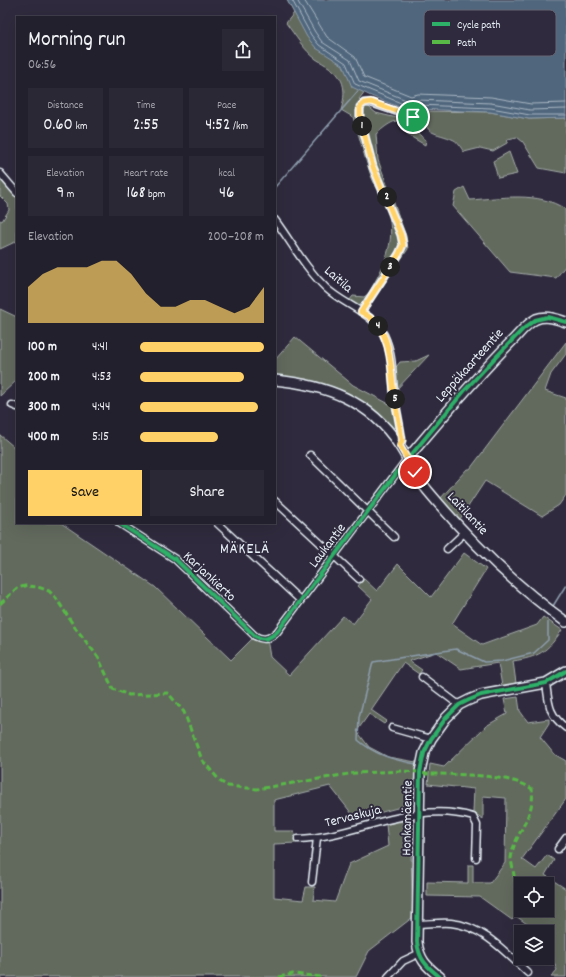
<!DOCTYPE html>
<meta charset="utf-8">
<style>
body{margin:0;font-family:Dekko,sans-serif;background:#2b2836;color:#f1f3f6;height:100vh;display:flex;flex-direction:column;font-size:15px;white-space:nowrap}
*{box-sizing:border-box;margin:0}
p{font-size:13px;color:#a3a3aa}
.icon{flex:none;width:22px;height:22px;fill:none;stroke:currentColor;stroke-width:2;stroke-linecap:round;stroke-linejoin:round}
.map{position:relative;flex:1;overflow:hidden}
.panel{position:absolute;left:16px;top:16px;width:260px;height:508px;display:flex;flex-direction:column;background:#23202e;border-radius:0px;box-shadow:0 4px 16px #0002,0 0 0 1px #403e4a}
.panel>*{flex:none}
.tools{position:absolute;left:514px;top:877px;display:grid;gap:8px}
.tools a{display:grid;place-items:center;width:40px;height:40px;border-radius:0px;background:#23202e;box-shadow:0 4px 16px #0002,0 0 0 1px #403e4a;font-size:20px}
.pin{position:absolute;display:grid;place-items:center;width:34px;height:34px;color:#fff;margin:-17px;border:2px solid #fff;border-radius:50%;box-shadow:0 1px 4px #0007}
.km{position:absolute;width:20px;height:20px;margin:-10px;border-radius:50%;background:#222;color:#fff;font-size:11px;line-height:20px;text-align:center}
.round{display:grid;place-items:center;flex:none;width:42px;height:42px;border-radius:0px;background:#2b2836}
.headline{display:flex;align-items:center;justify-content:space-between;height:68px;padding:0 12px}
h1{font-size:22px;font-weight:600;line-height:30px}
.metrics{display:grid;grid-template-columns:repeat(3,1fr);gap:6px;height:68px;padding:4px 12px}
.metrics div{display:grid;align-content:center;border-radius:0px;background:#2b2836;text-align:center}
.metrics b{font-size:17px;font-weight:600}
.metrics small{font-size:11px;font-weight:400}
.metrics p{font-size:11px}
.chart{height:112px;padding:8px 12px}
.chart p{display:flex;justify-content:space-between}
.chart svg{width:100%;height:72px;margin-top:4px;fill:#ffd166;opacity:.7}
.action{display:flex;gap:8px;margin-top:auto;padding:8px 12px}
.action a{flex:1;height:46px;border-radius:0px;background:#ffd166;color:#111;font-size:16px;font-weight:600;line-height:46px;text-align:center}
.action a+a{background:#2b2836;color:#f1f3f6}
ul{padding:0 12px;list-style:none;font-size:13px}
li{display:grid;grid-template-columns:64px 48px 1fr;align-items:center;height:30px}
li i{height:10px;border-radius:5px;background:#ffd166}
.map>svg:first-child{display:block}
.green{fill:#62695d;stroke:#a5adaa;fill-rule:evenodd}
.water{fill:#50667c;stroke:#8d9eae}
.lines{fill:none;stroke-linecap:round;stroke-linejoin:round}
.shore{stroke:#abb9c6;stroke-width:1}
.stream{stroke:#8d9eae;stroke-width:1.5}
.street-casing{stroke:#e8f1f8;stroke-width:9}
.secondary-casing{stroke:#e8f1f8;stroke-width:12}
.street{stroke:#2f2a3d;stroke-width:6}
.secondary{stroke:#2f2a3d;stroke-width:9}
.quiet{stroke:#58b947;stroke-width:3;stroke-dasharray:6 3;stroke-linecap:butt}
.cycleway-casing{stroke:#2f2a3d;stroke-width:6}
.cycleway{stroke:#2db169;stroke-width:4}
.route-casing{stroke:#fff;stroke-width:8}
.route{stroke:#ffd166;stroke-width:5}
.labels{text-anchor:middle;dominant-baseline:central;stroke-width:4;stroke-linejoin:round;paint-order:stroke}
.street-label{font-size:14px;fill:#e8f1f8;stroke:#2f2a3d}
.neighbourhood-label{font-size:15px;letter-spacing:1px;fill:#e8f1f8;stroke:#2f2a3d}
.key{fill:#2f2a3d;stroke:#666675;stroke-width:1}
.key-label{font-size:11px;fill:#e8f1f8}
</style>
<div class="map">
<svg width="566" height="977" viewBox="0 0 566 977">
<rect width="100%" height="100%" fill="#2f2a3d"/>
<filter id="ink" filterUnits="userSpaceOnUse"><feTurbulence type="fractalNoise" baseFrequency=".025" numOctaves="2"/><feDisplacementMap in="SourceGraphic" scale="8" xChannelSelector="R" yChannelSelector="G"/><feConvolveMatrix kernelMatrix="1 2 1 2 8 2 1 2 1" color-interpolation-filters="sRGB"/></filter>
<g filter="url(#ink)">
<path class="green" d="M287,0l88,78 -16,21 17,14 38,9 1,9 11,9 -1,5 -17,-10v-12c-12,-7 -22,3 -32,11l2,26 28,76 2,13 -41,60v6l-18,-14 4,-5 11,1 4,-3c17,-29 31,-56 17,-90 -4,-9 -10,-18 -14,-28 -7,-19 -11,-39 -18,-59l-12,-7c5,-17 5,-32 -12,-43 -4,-3 -9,-5 -13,-8 -12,-9 -21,-24 -30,-36l8,-10z
M424,111l66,1 39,7 37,-1v55l-27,-5 -16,-26 -6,-5 -9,2 -1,4 -14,8 -13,-3 -16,4c-3,-4 -6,-10 -10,-12 -19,-9 -30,-3 -30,-29z
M509,152l8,22 -19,4 -5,-17z
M0,173l17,20v48l-17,8v-29l2,1 7,-11 -1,-6 -8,-8z
M464,187l6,13c31,-2 68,-9 95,9l1,56 -10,13 -46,-6 -57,-66 3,-14z
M0,309l17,8v63l-17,16z
M295,337l58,48 40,21 4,21 -6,1 -38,-29 -78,-23v-16z
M566,342v12l-15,20 -6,17 21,7v97l-7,10 -17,11 -57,-35 -25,38 -20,-20 27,-30h3z
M429,355l-35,37 -1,-21 7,-9 16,-1z
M0,435l14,12 3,-6v82h44l94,64 76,73 24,-24 12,3 3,18 19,18 54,-59 10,8 19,-25 -14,-13 6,-7 13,12 21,-27 33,33 33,-44 22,16 -34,55 30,21 55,-20 6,-8 19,13c-15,22 -23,27 -49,31l3,22 -14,3 -4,-23 -37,6 -25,-17 -27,9 13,9 -3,4 -16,-11 -32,47 16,11 -3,3 -15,-10 -12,17 12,16 19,10 28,5 -4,42 -56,15 -26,-33 -56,14v31h20l3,12 -23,1v53l29,3 3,-13h9l-2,13 22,2 14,-38 39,-18 -2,-22 24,-4 3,97 -44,34 -13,26h-356z
M518,697l2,14 8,11 21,-3v4l-9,14 14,17 12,7v38l-44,60 14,10 11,-14 7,5 -9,15 21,14v88h-15l6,-7 -10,-22v-16h-9l-22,-16 -4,4 -32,-23 -53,-1v-14l41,1v-18h5v18h17l15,-20 1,-65 -23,-2v23l-10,-7 1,-23 -46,-5 2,-20 14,3 42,-41 21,-12 -3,-15zM521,884h26v26h-26z"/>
<path class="water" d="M287,0h279v118l-37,1 -39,-7 -72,-3 -3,4 -44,-17 -19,-9 -9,-22 -27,-17 -9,-11z"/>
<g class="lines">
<path class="shore" d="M292,0l19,35 8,10 27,18 9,21 58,24 5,-3 73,3 39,7h36
M297,0l18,32 7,10 28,18 9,21 52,21 7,-2 73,3 39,7 36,-1
M304,0l23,37 28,20 9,20 47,19 7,-2 73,3 40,7 35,-1"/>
<path class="stream" d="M275,187l83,-96
M553,606l13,-21
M416,764c-22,-4 -41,-9 -58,-24l1,-23 14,-55 83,-13 28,13 18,-1 32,-8 14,-13v-18"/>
<defs>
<path id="street" d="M0,173l17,20
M275,220c17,23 30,48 51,68 18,17 46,24 58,47 9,19 8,37 10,57 2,16 6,32 8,48l-2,6
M361,312l38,-58 4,-9 -2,-10 -28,-68 -13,-50v-10l4,-4h7l42,14 8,-3
M12,405l5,2
M310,455l84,82
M275,501l84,78
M119,523l56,36 80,77c9,5 14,3 22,-4l130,-173
M217,523l83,77
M447,549l18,-17
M422,677l37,28
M546,683c3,21 2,31 20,45
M392,728l39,11
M298,839c59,-2 115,-40 175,-22l4,8 -1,33
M558,849l8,-11
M312,882l5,-44
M417,924c11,0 23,-2 34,-1 32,3 55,30 77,50
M388,977l15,-16 15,-7"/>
<path id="secondary" d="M275,380c50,5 95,20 124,65 10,15 17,32 29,46 41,49 86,94 138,131
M407,459c34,-40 67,-80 104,-117 8,-8 15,-18 25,-23 11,-4 20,0 30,3
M440,977c-14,-11 -21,-18 -23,-35l3,-170 4,-19 7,-14 15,-21 13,-13 10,-5 12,-5 65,-12 20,-12"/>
</defs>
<use href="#street" class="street-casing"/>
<use href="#secondary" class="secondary-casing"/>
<use href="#street" class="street"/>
<use href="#secondary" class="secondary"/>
<path class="quiet" d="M0,604l17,-16 8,-2 13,1 11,4 7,7 18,28 24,31 15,32 16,6 39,-2 16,19 18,48 19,22 7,4 29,3 98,-16 47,-2 18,1 5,2c25,0 88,0 107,15 4,27 -19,46 -21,70l9,49
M279,977l14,-3 30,3"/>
<defs>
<path id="cycleway" d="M119,523l56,36 80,77c9,5 14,3 22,-4l125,-166 63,-76 31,-33 27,-28 12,-9 13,-3 18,5
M440,977c-14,-11 -21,-18 -23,-35l3,-170 4,-19 7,-14 15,-21 13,-13 10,-5 12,-5 65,-12 20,-12"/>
</defs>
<use href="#cycleway" class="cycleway-casing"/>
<use href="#cycleway" class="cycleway"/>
</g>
</g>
<g class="lines" filter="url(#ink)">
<defs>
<path id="route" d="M413,117l-42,-15 -7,1 -4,4v10l13,50 28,68 2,10 -4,9 -38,58c32,15 29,53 33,82 2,15 6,30 8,46l-2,6 15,26"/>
</defs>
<use href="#route" class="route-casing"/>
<use href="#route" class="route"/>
</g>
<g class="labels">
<g class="street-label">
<text transform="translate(338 280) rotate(41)">Laitila</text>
<text transform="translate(470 366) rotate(-48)">Leppäkaarteentie</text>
<text transform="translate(467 514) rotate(47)">Laitilantie</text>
<text transform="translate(328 546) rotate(-53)">Laukantie</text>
<text transform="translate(209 577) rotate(43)">Karjankierto</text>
<text transform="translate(353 817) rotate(-14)">Tervaskuja</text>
<text transform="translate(408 818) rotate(-89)">Honkamäentie</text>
</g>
<g class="neighbourhood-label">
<text x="245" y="550">MÄKELÄ</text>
</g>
</g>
<rect x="424" y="10" width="132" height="46" rx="6" class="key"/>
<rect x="432" y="22" width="18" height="4" fill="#2db169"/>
<rect x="432" y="40" width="18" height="4" fill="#58b947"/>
<g class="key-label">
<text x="457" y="28">Cycle path</text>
<text x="457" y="46">Path</text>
</g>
</svg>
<div class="tools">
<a><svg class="icon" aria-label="locate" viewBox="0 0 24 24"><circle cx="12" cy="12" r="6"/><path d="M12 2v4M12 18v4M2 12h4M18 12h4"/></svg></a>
<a><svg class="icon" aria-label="layers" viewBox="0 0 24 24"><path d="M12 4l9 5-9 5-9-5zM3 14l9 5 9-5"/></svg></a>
</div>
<div class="pin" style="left:413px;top:117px;background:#1e9e55"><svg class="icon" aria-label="arrive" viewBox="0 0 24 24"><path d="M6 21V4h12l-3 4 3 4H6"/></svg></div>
<div class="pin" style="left:415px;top:472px;background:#d93025"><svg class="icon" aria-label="check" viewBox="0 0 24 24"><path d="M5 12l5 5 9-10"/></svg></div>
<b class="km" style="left:362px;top:126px">1</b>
<b class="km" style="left:387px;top:197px">2</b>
<b class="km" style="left:390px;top:267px">3</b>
<b class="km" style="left:378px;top:326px">4</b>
<b class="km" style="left:395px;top:399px">5</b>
<section class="panel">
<div class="headline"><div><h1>Morning run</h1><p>06:56</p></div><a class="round"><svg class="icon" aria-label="share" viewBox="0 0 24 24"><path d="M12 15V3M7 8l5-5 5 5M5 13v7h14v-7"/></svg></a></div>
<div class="metrics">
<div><p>Distance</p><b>0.60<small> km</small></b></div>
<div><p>Time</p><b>2:55</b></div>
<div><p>Pace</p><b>4:52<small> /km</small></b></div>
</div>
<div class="metrics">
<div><p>Elevation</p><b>9<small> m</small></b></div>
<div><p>Heart rate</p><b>168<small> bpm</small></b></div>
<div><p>kcal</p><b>46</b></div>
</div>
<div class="chart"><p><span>Elevation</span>200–208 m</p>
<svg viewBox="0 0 160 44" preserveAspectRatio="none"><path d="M0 44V22L10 14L20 10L30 10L40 10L50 6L60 6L70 14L80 26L90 34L100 34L110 30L120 30L130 34L140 38L150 34L160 22V44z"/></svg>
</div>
<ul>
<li><b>100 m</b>4:41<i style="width:100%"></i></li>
<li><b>200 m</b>4:53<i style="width:84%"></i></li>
<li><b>300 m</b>4:44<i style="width:95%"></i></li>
<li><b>400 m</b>5:15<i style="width:63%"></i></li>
</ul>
<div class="action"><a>Save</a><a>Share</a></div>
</section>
</div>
